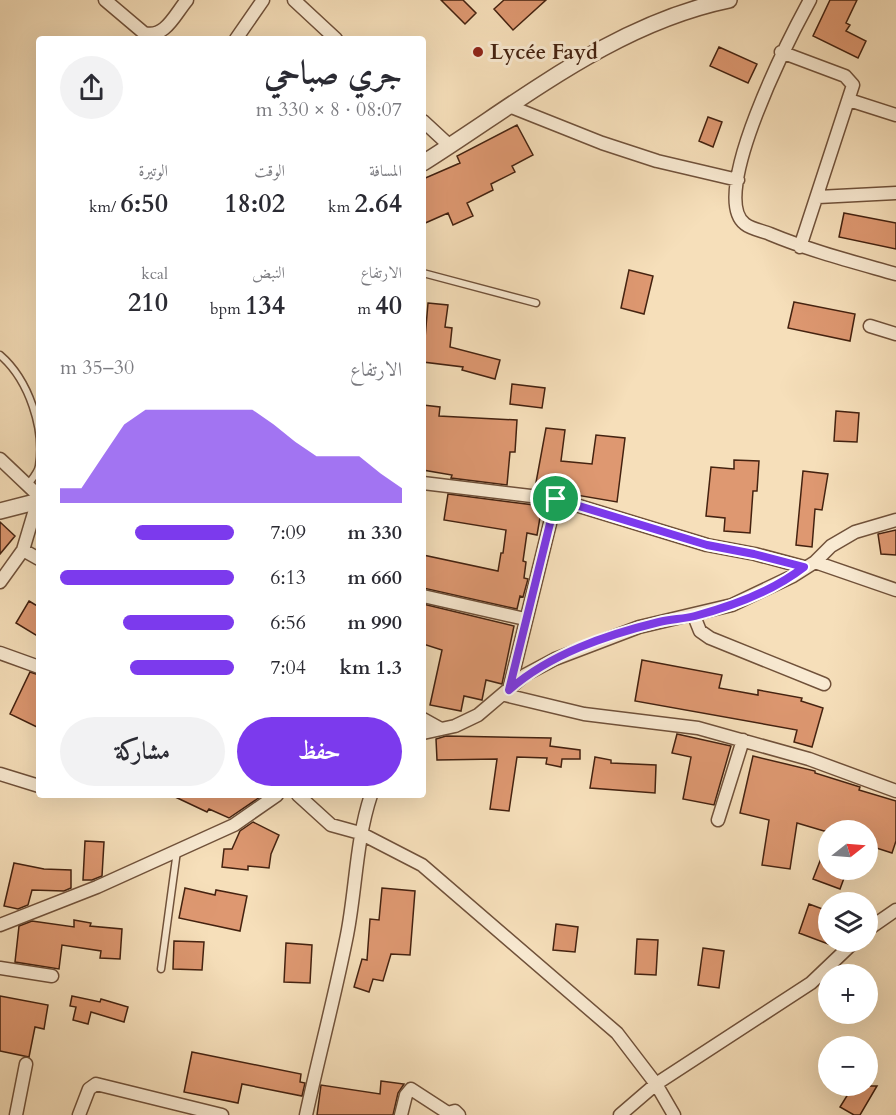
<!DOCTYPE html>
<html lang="ar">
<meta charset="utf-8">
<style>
body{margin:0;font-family:Cardo,Amiri,serif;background:#f2f2f3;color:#2b2b33;direction:rtl;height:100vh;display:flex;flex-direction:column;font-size:22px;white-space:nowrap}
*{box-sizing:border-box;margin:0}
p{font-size:20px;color:#7c7c81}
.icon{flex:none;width:33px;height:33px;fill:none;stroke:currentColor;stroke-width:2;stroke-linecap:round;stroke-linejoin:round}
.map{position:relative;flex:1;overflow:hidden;direction:ltr}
.details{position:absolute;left:36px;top:36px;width:390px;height:762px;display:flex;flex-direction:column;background:#fff;border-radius:6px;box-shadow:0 6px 24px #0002;direction:rtl}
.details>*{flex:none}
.needle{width:39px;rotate:73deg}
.buttons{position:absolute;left:818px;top:820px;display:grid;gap:12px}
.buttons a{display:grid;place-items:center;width:60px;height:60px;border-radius:50%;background:#fff;box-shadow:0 6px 24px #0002;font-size:30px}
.pin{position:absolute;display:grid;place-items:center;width:51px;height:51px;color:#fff;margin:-26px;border:3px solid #fff;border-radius:50%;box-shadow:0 2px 6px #0007}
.round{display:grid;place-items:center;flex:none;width:63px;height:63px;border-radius:32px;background:#f2f2f3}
.head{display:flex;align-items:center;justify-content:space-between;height:102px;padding:0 24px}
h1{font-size:33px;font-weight:600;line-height:45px}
.stats{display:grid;grid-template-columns:repeat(3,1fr);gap:9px;height:102px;padding:6px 24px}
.stats div{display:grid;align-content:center}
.stats b{font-size:26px;font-weight:600}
.stats small{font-size:16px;font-weight:400}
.stats p{font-size:16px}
.chart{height:168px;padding:12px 24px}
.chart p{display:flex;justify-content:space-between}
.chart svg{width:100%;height:108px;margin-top:6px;fill:#7c3aed;opacity:.7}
.cta{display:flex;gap:12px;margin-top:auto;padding:12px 24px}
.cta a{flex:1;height:69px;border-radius:36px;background:#7c3aed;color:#fff;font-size:24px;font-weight:600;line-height:69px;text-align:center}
.cta a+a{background:#f2f2f3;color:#2b2b33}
ul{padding:0 24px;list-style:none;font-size:20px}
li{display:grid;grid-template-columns:96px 72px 1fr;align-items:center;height:45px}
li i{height:15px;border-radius:8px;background:#7c3aed}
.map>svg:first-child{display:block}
.building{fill:#de9871;stroke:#442210;stroke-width:1.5}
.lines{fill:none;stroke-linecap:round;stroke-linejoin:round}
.service-casing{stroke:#70513a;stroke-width:9}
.minor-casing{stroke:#70513a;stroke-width:15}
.tertiary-casing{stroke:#70513a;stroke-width:18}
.service{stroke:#f9ead2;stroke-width:6}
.minor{stroke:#f9ead2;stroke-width:12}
.tertiary{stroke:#f9ead2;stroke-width:15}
.route-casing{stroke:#fff;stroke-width:12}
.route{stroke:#7c3aed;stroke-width:8}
.poi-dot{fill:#8f2418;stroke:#f9ead2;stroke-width:2}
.labels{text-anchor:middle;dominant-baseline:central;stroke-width:6;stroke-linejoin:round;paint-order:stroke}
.poi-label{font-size:21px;font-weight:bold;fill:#442210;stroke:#f9ead2;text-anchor:start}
</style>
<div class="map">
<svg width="896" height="1115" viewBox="0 0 896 1115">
<rect width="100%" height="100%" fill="#f6dfba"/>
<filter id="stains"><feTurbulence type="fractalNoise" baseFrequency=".00333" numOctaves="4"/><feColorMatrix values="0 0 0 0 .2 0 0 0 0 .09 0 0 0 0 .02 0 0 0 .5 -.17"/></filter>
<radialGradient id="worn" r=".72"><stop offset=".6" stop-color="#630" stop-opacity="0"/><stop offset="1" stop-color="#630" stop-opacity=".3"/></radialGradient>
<path class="building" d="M441,0h22l13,13 -11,11z
M504,0h42l-33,30 -19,-21z
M830,0h27l-11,23 4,2 -4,6 20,10 -8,17 -45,-22z
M719,47l38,17 -9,19 -38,-17z
M708,117l14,5 -9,25 -14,-6z
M517,125l16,30 -21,11 3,6 -24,12 2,6 -26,13 6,13 -20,9 -5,-12 -25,11v-45l37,-16 -3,-7z
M844,213l52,10v26l-57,-12z
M629,270l24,6 -9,38 -23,-6z
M794,302l61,12 -5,27 -62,-13z
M428,303l20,2 -3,22 7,1 -2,19 50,13 -5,19 -33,-9 1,-3 -40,-5z
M512,384l33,4 -3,20 -32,-4z
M423,405l17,2 -1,9 78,4 -2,32h-5l-3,33 -56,-7 1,-3 -29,-5z
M836,411l23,2 -2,29 -23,-1z
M546,428l19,2 -4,31 31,3 4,-29 29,3 -8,64 -82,-14z
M734,460l25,1 -2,30h-4l-3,42 -26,-2 1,-13 -19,-2 5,-49 23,2z
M803,471l25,3 -6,36 -7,-1 -3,38 -16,-2z
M448,494l94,12 -5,29 -10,-2 -4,28 3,1 -2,16 4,1 -5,18 -3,-1 -3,13 -94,-21v-33l75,16 3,-18h2l3,-23 -62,-10z
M0,522l15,14 -15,18z
M896,530v25l-15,-1 -3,-20z
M29,601l10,6v30l-23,-14z
M423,604l91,22 -12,58 -16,-4 -4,20 -18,-4 -3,15 -31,-6 12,-55 -19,-6z
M642,660l80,15 -3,13 39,7v-5l44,8 -1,3 22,7 -11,39 -18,-5 3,-12 -162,-29z
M30,672l9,3v53l-29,-14z
M677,734l54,12 -17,59 -31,-6 8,-42 -19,-4z
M446,736l105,2 -1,8 30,4v9h-18l-1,8 -15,-3 1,-6 -30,-1 -8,54 -19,-2 7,-50 -60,1 -1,-21z
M753,756l62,15v2l45,14 -1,3 37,11v40l-4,12 -25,-8v-14h-43l-27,-8 -7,46 -28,-4 7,-45 -29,-7z
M595,757l16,3v3l45,2 -1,28 -65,-5z
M171,795h92l-34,23 -20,-9 -2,3z
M253,822l26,13 -8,19 -2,14 -21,-2v4l-26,-3 2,-18h8l8,-18z
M85,841l19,1 -2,34 -10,4h-9z
M827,843l1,27h19l-7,19 -27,-10z
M14,863l30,6 27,1v18l-7,3 -32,-1 -4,15 -10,4 -14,-3z
M185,888l30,7 1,-5 31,6 -7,35 -61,-13z
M382,888l33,3 -5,64 -19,-1 -8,27 -10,-2 -4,13 -15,-5 8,-28 5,1 3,-41 9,1z
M809,904l19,7v33l-29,-11z
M74,920l17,3 -1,3 32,3 -2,30 -20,-1 1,-7 -39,-6 -3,24 -44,-7 4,-36 13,-5 42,6z
M556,924l22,3 -3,25 -22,-2z
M637,939l21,1 -2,35 -21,-1z
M174,941l30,1 -2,28 -29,-1z
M286,943l26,2 -2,38 -26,-1z
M703,948l21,3 -5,37 -21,-3z
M0,996l48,9 -4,24 -9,-2 -6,30 -29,-6z
M72,996l28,6 1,-3 27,8 -4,15 -33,-10 -3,12 -15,-4 3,-13 -6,-1z
M192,1052l109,22 -1,8 5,1 -3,13 -60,-12 -4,19 -54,-11z
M381,1081l23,3 -6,9 -5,22h-76l4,-30 59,9z
M853,1086h24l-17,29h-6l-14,-8z"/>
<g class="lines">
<defs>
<path id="service" d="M423,273l113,30
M0,355c29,25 45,74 39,111 -1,7 -8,14 -12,20
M161,969l16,-118"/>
<path id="minor" d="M105,0l39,33c21,6 31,-19 43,-33
M294,0l42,39
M810,0c-18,33 -103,196 -65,224 6,5 18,7 25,10 41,17 84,28 126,40
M236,39l27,-39
M781,52l64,24 8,9 -53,162
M849,100l47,15
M509,106l93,37 55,18 81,19
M423,121l27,25
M818,197l78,-4
M870,326l26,8
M0,459l39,37
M423,483l133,16 151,46 48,9 49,13
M23,550l16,9
M815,562l81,28
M0,582l23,-32 14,-47
M423,596l102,23
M694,616l6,15 10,7 114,46
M0,653l39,14
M509,690l47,-191
M505,695l79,19 114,14 111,31 87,32
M423,719l18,10
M423,733l32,-7 23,-11 47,-40 30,-16 84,-32 93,-22 61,-29 22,-14 16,-16 24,-14 41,-12
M0,774l39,12
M298,795l33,30 29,8 62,32 195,168 39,51 18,31
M718,820l25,-80
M0,925l97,-38 137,-62 43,-30
M867,930l29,-20
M0,968l52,8
M16,1115l10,-51
M79,1115l10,-26 7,-5 126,31
M306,1115c13,-60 29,-119 41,-180 9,-46 9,-95 24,-140
M401,1115l5,-20 5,-6 37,24 7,-2 4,4
M620,1115l36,-31 155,-101 43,-41"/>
<path id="tertiary" d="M423,163c97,-61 190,-139 306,-163
M0,511l39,-10"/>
</defs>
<use href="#service" class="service-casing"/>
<use href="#minor" class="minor-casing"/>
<use href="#tertiary" class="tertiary-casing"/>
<use href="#service" class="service"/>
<use href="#minor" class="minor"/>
<use href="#tertiary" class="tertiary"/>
</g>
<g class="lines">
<defs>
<path id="route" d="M556,499l151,46 47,9 50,13c-31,24 -71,39 -109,49 -12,3 -24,3 -36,6 -53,13 -109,32 -150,68z"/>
</defs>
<use href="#route" class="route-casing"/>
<use href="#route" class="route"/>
</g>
<circle class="poi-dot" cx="478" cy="52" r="6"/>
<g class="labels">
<g class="poi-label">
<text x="490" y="52">Lycée Fayd</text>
</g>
</g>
<rect width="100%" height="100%" filter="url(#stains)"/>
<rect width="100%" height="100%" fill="url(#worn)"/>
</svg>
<div class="buttons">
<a><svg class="needle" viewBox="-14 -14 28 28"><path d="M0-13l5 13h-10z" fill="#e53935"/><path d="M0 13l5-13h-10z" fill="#7c7c81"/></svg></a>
<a><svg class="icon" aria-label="layers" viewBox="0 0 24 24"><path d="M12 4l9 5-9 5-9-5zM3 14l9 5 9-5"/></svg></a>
<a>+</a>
<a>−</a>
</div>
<div class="pin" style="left:556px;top:499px;background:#1e9e55"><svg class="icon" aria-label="arrive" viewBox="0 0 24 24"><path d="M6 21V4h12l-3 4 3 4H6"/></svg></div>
<section class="details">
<div class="head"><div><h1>جري صباحي</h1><p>08:07 · 8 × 330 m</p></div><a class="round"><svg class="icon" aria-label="share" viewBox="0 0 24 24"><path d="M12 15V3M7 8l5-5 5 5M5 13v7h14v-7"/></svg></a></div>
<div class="stats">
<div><p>المسافة</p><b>2.64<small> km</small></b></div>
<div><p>الوقت</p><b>18:02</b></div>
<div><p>الوتيرة</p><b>6:50<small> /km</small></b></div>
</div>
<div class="stats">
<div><p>الارتفاع</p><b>40<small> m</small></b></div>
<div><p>النبض</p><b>134<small> bpm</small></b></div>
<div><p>kcal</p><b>210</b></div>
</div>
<div class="chart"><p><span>الارتفاع</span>30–35 m</p>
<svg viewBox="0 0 160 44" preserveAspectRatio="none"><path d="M0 44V38L10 38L20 25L30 12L40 6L50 6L60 6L70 6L80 6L90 6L100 12L110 19L120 25L130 25L140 25L150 32L160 38V44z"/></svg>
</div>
<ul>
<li><b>330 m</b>7:09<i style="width:57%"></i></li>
<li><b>660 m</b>6:13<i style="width:100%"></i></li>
<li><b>990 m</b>6:56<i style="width:64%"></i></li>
<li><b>1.3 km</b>7:04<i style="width:60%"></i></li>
</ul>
<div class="cta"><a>حفظ</a><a>مشاركة</a></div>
</section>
</div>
